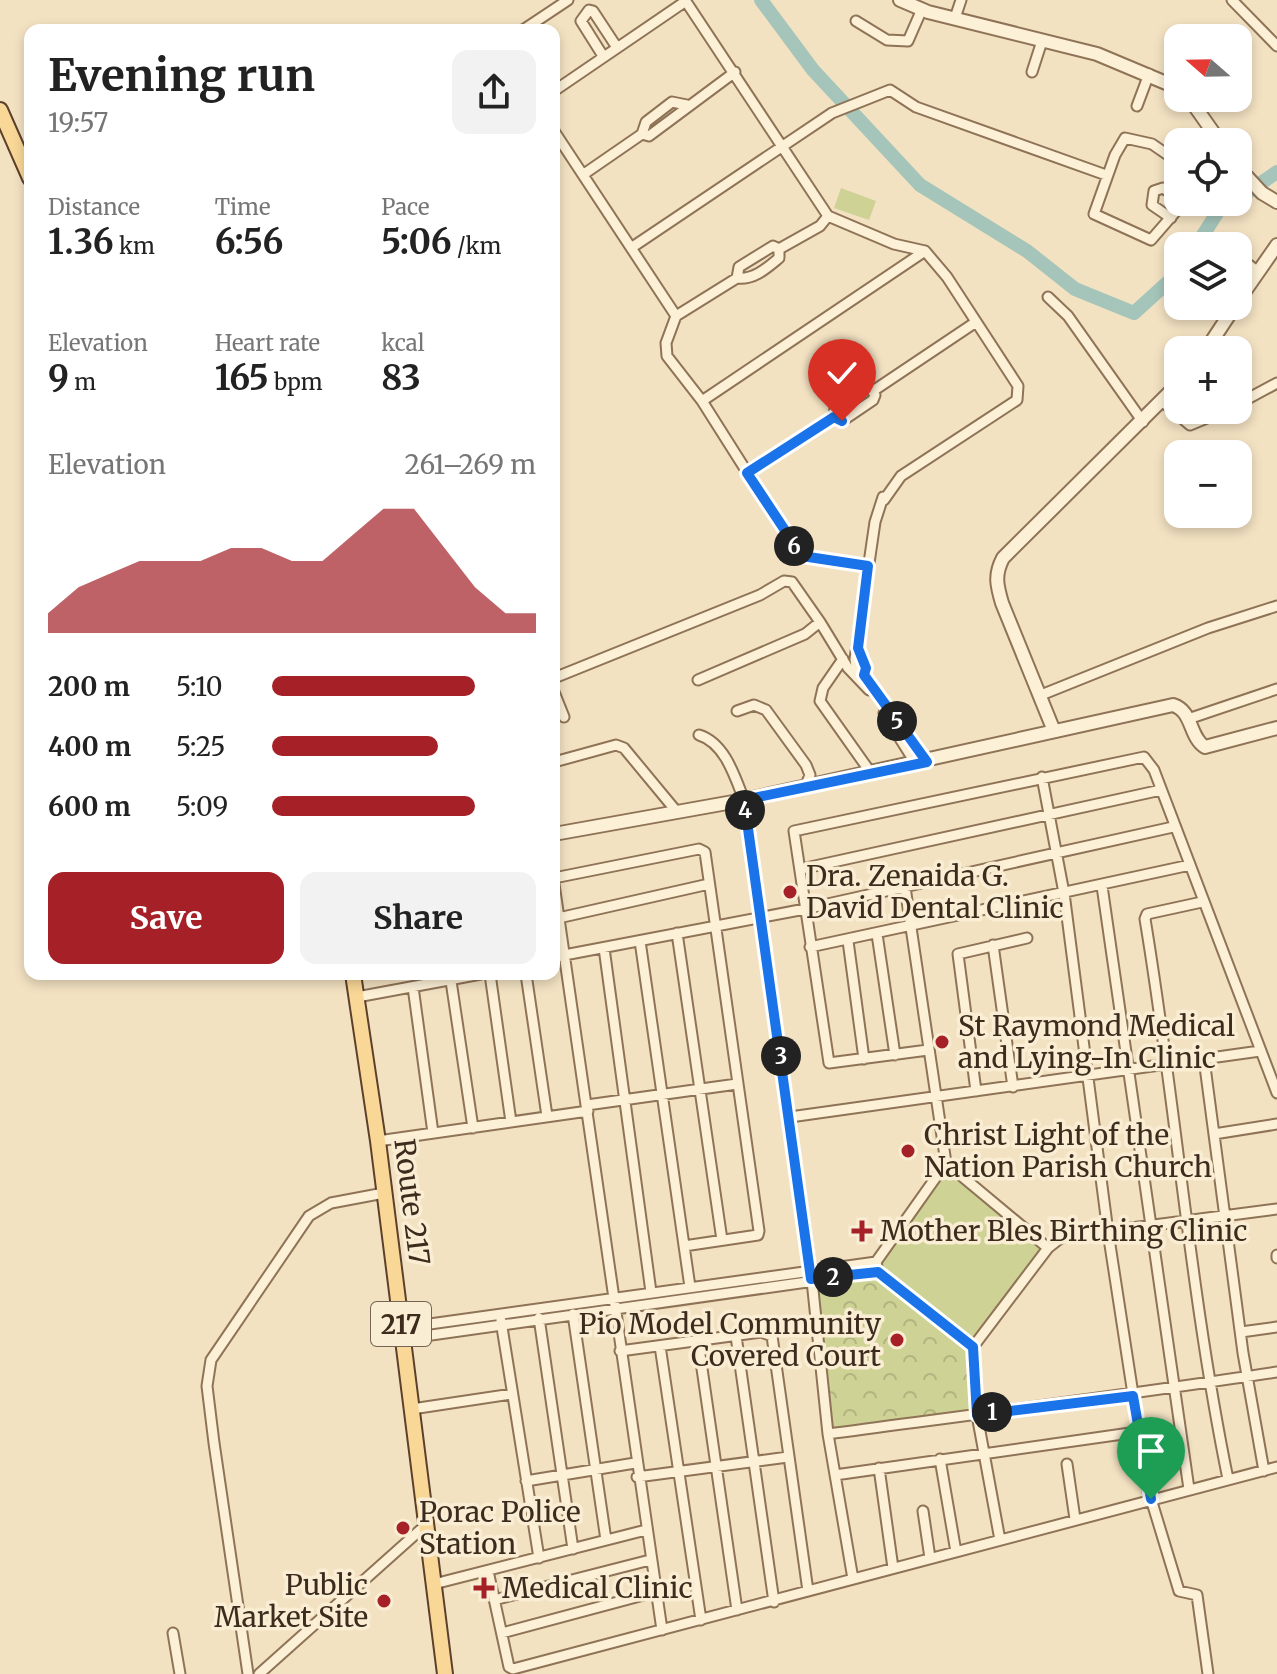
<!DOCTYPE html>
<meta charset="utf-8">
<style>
body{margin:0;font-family:Merriweather,serif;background:#f2f2f2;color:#222;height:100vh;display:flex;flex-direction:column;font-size:30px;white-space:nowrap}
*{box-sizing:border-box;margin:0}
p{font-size:26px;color:#767676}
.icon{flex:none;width:44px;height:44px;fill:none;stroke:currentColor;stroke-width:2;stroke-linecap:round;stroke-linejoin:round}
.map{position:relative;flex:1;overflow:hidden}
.panel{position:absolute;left:24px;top:24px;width:536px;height:956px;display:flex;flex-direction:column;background:#fff;border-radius:16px;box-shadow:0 4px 12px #0003}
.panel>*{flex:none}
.needle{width:52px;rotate:290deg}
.controls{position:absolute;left:1164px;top:24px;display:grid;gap:16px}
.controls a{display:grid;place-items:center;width:88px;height:88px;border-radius:16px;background:#fff;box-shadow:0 4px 12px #0003;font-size:40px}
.pin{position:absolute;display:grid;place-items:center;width:68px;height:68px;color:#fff;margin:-82px -34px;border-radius:50% 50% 50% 0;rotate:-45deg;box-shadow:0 0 8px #0007}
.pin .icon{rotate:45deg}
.km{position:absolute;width:40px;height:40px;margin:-20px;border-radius:50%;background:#222;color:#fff;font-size:22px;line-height:40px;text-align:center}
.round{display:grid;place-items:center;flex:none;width:84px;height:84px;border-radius:16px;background:#f2f2f2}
.headline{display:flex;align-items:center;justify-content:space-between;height:136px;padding:0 24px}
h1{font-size:44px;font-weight:700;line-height:60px}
.stats{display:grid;grid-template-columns:repeat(3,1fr);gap:12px;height:136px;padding:8px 24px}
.stats div{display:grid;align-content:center}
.stats b{font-size:34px;font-weight:700}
.stats small{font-size:22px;font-weight:400}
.stats p{font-size:22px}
.chart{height:224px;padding:16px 24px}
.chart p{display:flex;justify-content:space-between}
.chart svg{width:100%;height:144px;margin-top:8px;fill:#a52027;opacity:.7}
.primary-button{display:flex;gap:16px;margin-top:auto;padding:16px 24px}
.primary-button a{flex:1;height:92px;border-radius:16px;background:#a52027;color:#fff;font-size:32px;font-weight:700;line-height:92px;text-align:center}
.primary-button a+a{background:#f2f2f2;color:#222}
ul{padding:0 24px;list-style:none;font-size:26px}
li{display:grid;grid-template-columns:128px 96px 1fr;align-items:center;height:60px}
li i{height:20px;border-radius:10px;background:#a52027}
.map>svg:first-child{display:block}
.green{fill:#ced295}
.park{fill:url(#park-crowns)}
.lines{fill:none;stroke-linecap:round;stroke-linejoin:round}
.river{stroke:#a5c5ba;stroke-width:14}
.minor-casing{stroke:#8f7357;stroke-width:13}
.tertiary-casing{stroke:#8f7357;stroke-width:16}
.primary-casing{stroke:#5d402c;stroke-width:18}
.minor{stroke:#fcf0d7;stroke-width:9}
.tertiary{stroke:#fcf0d7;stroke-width:12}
.primary{stroke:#f9d797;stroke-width:14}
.route-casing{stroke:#fff;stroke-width:16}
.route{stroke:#1a73e8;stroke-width:10}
.poi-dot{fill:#a52027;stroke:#f9edd3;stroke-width:3}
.labels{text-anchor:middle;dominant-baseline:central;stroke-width:7;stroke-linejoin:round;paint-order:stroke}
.shield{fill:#f9edd3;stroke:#756554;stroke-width:2}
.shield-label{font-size:26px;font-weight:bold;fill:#3d2b1d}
.poi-label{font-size:28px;fill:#3d2b1d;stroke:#f9edd3;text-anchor:start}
.street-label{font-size:28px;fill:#3d2b1d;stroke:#f9edd3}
</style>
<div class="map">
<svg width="1277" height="1674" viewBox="0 0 1277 1674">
<defs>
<pattern id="park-crowns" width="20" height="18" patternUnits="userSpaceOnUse" patternTransform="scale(2)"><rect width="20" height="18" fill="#ced295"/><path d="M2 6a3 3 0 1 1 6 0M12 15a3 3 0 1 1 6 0" fill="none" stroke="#b2b480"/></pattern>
</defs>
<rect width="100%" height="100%" fill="#f3e2c2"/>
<path class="green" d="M841,188l35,13 -7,19 -35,-12z
M946,1163l102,85 -75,99 -95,-75 -2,-10z"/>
<path class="park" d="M878,1272l95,75 4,68 -149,19 -17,-155z"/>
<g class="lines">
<path class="river" d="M761,0l52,70 107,115 107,66 48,38 59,24 44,-40
M1238,199l39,-27
M1196,246l23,-36 14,-8"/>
<defs>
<path id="minor" d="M685,0l143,216 66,28 31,7 22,26 71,109 -1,14 -116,76 -17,24 -1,-3 -8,25 -20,137 2,13 7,3 63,87
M1232,0l45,46
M955,18l6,-18
M856,21l31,19 21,1 14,-32
M523,30l45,-30
M603,56l-22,-35 8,-11 4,1 23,35
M1032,72l10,-31
M554,91l132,-90
M1137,106l12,-32
M554,131l122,185
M642,134l4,-12 26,-20 15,3
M1178,162l-26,-18 -27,-6 -10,17 -21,59 57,26 33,-38
M584,174l58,-40 7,2 86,-64
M828,216l-8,10 -41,23 -6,-3 -34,21 -2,11 -61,38 -10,27 1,13 35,45 95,150 5,5 66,10
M1171,218l-19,-13 2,-14 9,-3 15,10
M631,248l201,-135 58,-23 26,17 190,68
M1240,258l17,13
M737,278c17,2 30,-10 42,-20v-9
M1048,297l20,19 75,106
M873,391l103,-69
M702,401l223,-150
M1163,402l27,23 36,-15
M1238,404l39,-21
M747,473l87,-56 1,-9 30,-20h5l5,7 -2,5 -31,21 -8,-4
M858,648l8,20 -2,7
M843,659l-20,29 -3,13 51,72
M554,678l206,-83 24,-14 8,1 28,40
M698,680l107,-46 15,-12 28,46 21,22
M554,692l10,25
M1041,695l167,-67 69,-22
M737,711l17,-6 12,5 40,55 4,10 -4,10
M884,713l32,51
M1188,719l89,-30
M699,735c26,8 36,42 45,65l67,471 17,163 25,145
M554,762l62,-17 8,3 53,64
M1042,777l22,116 44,339 41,266
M801,869l360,-79
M554,878l145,-29 6,3 54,379 -1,4 -74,11
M554,884l108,746
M1102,886l87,603
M905,887l41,276 102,85
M1202,902l-55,12 -2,5c31,186 45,375 83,560
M554,919l155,-35
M677,933l45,307
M877,934l18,121
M640,941l50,346
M848,941l16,118
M993,945l20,142
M810,947l380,-82
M604,948l47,344
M554,957l251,-48 368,-82
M490,974l21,148
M526,974l21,142
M451,981l22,147
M413,987l20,146
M357,997l124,-23
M928,1050l-99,13 -35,-232 350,-74 10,13 123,323
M1204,1059l39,294 21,118
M976,1091l-18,-137 69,-16
M587,1105l150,-21
M790,1117l470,-66
M1214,1134l63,-10
M378,1141l210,-30
M946,1163l-70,99 2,10 95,75
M1277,1255v3
M573,1314l33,226
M539,1318l34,231
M501,1321l38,237
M401,1328l475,-66
M1241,1332l36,-5
M736,1336l38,266
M403,1339l475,-67
M698,1341l39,269
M660,1346l41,274
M620,1351l141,-19 11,4 36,255
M412,1409l100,-15
M828,1434c150,-20 300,-39 449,-62
M940,1459l16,93
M1067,1464l8,55
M879,1468l14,100
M835,1475l302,-43
M637,1477l151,-20
M526,1481l109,-18
M1151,1499l28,92 18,4 11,79
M923,1511l7,47
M1000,1540l-23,-125 -4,-68 75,-99 14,-11 215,-28
M488,1571l21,96 4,2 764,-202
M434,1584l212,-54
M494,1600l156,-40
M173,1633l7,41
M502,1633l153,-41
M248,1674l-34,-231 -7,-57 4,-26 98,-144 22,-13 53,-10
M259,1674l168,-150"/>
<path id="tertiary" d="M900,0l28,12 169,42 81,34
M1189,98l31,44
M1238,167l24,26 15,9
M1238,301l39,-56
M1206,350l29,-44
M1054,731l-52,-128c-5,-17 -8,-28 1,-45l175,-174
M554,834l190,-34 429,-95c20,6 16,32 32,42l72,-19"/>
<path id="primary" d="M0,110l30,68
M353,974l25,167 67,533"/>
</defs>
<use href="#minor" class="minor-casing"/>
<use href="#tertiary" class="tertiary-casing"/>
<use href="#primary" class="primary-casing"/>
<use href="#minor" class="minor"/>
<use href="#tertiary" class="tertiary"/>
<use href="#primary" class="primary"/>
</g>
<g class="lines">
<defs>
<path id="route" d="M842,421l-8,-4 -87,56 55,83 66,10 -10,82 8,20 -2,7 63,87 -183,38 67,479 67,-7 95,75 4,68 156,-19 18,103"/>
</defs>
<use href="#route" class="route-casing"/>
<use href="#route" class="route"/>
</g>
<g class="poi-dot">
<circle cx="790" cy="892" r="8"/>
<circle cx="942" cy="1042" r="8"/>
<circle cx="908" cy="1151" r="8"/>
<path d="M858 1219h8v8h8v8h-8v8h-8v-8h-8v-8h8z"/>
<circle cx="897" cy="1340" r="8"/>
<circle cx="403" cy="1528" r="8"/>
<path d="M480 1576h8v8h8v8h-8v8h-8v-8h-8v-8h8z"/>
<circle cx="384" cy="1601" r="8"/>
</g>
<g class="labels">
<rect class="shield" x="371" y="1302" width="60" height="44" rx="6"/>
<g class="shield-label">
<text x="401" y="1324">217</text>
</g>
<g class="poi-label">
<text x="806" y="876">Dra. Zenaida G.<tspan x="806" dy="32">David Dental Clinic</tspan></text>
<text x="958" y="1026">St Raymond Medical<tspan x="958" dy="32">and Lying-In Clinic</tspan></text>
<text x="924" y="1135">Christ Light of the<tspan x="924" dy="32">Nation Parish Church</tspan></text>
<text x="880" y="1231">Mother Bles Birthing Clinic</text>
<text x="881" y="1324" text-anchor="end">Pio Model Community<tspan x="881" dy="32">Covered Court</tspan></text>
<text x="419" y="1512">Porac Police<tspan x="419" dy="32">Station</tspan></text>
<text x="368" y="1585" text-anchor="end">Public<tspan x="368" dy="32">Market Site</tspan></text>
<text x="502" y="1588">Medical Clinic</text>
</g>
<g class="street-label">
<text transform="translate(412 1202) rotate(83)">Route 217</text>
</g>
</g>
</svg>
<div class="controls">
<a><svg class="needle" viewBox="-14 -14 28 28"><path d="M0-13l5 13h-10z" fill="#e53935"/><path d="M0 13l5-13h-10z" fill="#767676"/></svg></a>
<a><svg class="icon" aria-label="locate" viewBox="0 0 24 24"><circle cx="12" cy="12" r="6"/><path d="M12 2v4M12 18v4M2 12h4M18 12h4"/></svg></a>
<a><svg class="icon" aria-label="layers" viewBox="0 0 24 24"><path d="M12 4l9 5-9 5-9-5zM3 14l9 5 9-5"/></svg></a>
<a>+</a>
<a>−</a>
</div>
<div class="pin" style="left:1151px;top:1499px;background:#1e9e55"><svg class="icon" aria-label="arrive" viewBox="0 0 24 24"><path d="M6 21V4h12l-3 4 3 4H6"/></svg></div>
<div class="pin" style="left:842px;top:421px;background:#d93025"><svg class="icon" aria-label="check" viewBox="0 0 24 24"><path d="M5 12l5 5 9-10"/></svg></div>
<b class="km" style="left:992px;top:1412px">1</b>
<b class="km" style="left:833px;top:1277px">2</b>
<b class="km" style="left:781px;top:1056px">3</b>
<b class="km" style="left:745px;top:810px">4</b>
<b class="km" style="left:897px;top:721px">5</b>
<b class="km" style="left:794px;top:546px">6</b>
<section class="panel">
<div class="headline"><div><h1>Evening run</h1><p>19:57</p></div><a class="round"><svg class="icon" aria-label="share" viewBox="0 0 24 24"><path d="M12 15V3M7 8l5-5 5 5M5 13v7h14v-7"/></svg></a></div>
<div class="stats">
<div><p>Distance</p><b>1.36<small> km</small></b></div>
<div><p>Time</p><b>6:56</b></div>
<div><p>Pace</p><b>5:06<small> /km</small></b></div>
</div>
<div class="stats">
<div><p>Elevation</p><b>9<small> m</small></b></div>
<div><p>Heart rate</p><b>165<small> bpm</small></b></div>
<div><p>kcal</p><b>83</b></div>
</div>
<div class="chart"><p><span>Elevation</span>261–269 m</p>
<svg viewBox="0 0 160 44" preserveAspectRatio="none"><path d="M0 44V38L10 30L20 26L30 22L40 22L50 22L60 18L70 18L80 22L90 22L100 14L110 6L120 6L130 18L140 30L150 38L160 38V44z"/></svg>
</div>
<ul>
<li><b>200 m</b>5:10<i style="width:77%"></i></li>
<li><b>400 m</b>5:25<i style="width:63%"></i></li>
<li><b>600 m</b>5:09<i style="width:77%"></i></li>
</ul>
<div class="primary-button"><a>Save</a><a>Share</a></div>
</section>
</div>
